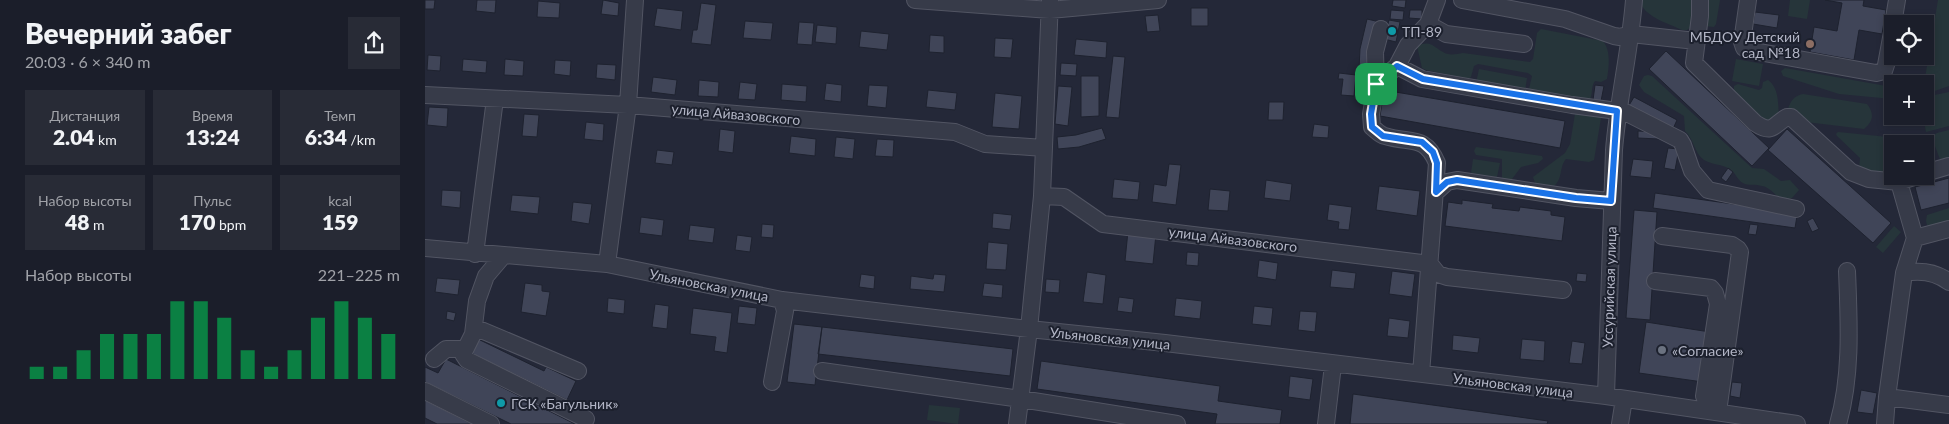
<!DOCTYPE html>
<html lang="ru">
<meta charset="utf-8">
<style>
body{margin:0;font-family:Lato,sans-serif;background:#282b36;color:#f1f3f6;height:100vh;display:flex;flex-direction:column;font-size:19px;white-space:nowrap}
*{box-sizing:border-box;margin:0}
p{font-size:16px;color:#a0a2a8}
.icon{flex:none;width:28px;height:28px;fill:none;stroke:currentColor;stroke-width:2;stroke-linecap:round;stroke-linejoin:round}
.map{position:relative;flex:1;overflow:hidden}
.sheet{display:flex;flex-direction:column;background:#1b1e2a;width:425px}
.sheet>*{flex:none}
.tools{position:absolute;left:1459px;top:15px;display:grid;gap:10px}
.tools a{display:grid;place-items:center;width:50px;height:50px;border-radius:0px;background:#1b1e2a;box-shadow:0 2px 8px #0003,0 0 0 1px #393c47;font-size:25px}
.pin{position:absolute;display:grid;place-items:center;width:42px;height:42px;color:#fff;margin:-21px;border-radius:10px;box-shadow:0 2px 8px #0006}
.round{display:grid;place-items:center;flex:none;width:52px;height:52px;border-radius:0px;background:#282b36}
.summary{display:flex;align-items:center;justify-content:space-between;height:85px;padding:0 25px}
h1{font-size:28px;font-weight:800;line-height:38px}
.figures{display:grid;grid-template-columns:repeat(3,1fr);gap:8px;height:85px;padding:5px 25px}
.figures div{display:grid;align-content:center;border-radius:0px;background:#282b36;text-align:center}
.figures b{font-size:21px;font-weight:800}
.figures small{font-size:14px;font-weight:400}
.figures p{font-size:14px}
.chart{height:140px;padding:10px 25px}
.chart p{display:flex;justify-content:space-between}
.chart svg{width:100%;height:90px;margin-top:5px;stroke:#0b8043;stroke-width:6}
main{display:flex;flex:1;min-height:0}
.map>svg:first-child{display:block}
.green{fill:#26353a}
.building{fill:#404558;stroke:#1e222f}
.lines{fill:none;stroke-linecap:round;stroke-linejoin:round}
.minor-casing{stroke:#525563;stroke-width:18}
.minor{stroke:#373b49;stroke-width:16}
.route-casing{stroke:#fff;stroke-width:10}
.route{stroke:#1a73e8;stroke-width:6}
.culture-dot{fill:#0f9aa8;stroke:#1c202d;stroke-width:2}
.education-dot{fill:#8d6e63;stroke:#1c202d;stroke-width:2}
.worship-dot{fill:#6b7280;stroke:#1c202d;stroke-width:2}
.labels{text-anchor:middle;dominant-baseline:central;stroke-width:4;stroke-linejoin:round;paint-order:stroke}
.poi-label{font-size:14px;fill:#b2b5c5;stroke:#1c202d;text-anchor:start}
.street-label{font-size:14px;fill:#b2b5c5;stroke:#1c202d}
</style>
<main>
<section class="sheet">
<div class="summary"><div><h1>Вечерний забег</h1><p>20:03 · 6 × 340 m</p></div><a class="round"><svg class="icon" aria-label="share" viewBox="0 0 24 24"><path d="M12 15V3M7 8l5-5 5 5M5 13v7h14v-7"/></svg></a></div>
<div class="figures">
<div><p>Дистанция</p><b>2.04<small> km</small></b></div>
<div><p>Время</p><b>13:24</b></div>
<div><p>Темп</p><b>6:34<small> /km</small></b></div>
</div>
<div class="figures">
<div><p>Набор высоты</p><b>48<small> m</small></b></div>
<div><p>Пульс</p><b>170<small> bpm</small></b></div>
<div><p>kcal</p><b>159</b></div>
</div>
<div class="chart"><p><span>Набор высоты</span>221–225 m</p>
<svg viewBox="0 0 160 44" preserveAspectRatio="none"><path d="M5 44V38M15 44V38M25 44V30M35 44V22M45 44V22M55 44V22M65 44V6M75 44V6M85 44V14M95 44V30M105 44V38M115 44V30M125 44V14M135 44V6M145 44V14M155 44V22"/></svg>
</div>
</section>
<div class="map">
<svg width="1524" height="424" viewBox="0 0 1524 424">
<rect width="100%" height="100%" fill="#242838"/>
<path class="green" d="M1215,0h55l-2,26 -6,4h-5c-14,-7 -39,-13 -42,-30z
M1280,0h15l-4,24 -2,3 -9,-1z
M1365,0h20l-3,19 -19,-3z
M1513,0h11v86l-20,7 -4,-1 -1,-8z
M1116,29l62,12c8,10 6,25 4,38l-6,3 -6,-1c-5,6 -1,15 -7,21l-59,-13 3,-13 -4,-3 -50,-9 -4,2 -3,11 -3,2 -42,-9 -4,-2 -5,-22c14,-6 15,0 26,6 6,4 13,2 20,1l67,9 3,-3 4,-26z
M1311,59l27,5 -4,22 -27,-5z
M1360,68l107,19v12l-53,-5 -56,-18 -2,-5z
M1054,69l48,9 -2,13 -49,-8z
M1223,75l4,1 100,92 12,1 17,12 9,-1 9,10 -7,8 -11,2c-5,-5 -12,-13 -19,-14 -6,-2 -14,0 -19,-3 -6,-3 -7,-10 -13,-14 -8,-5 -18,-4 -26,-9 -10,-7 -10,-21 -19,-29l-1,-15 -40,-24 -5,-7 5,-9z
M1343,80c11,8 10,23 11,35l-10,9 -35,-27v-11l4,-2 21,6 3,-2 1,-6z
M1524,92v34l-23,6 -3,-16h2v-19z
M1378,94l64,10c7,9 7,17 -3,25l-58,-7 -18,-13c3,-9 6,-13 15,-15z
M1150,114h24l2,4 -7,42 -5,2 -23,-3c-7,8 -3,20 -12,27l-19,-3 -2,-6 32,-24 5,-9z
M1524,130v33l-8,-1 -8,-21v-5l4,-3z
M1413,132l50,5 5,7 -1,32 -33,-7 1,-11 -23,-22 -1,-2z
M1051,147l66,9 1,3 -5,4 -17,4 -9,12h-10v-20l-26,-4 -2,-4z
M1048,159l27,4 -3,14 -26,-4z
M1524,208v17l-18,2 -4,-2 -1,-4 1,-6z
M1469,226l7,6 -18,21 -7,-6z
M504,405l31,3 -2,16 -31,-4z"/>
<path class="building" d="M0,0h10l-1,9h-9z
M52,0h19l-1,13 -19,-2z
M178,0l16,3 -1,13 -17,-2z
M968,0h13l-1,8 -13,-2z
M1400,0h39l-1,6 23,4 -4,24 -23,-4 -5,30 -44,-8 4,-25 23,4 5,-28z
M113,1l22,2 -1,15 -22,-1z
M276,3l15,2 -5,40 -20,-2 2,-13h4z
M232,8l26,3 -2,19 -27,-4z
M766,8h17v18h-17z
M966,10l13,1 -1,9 -13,-1z
M985,10h12v9l-13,-1z
M1330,12l24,3 -2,13 -24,-4z
M733,15l2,16 -13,1 -2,-16z
M942,19l13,3 -9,67 -13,-1 2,-39z
M964,20l11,2 -4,20 -12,-3z
M320,21l28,2 -2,17 -28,-2z
M374,22l15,1 -2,22 -15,-1z
M392,25l20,2 -1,17 -21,-2z
M436,31l28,3 -2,16 -28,-3z
M505,35l14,1v17l-15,-1z
M570,38l18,1 -2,19 -17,-1z
M651,39l31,3 -1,16 -32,-3z
M1241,51l103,97 -17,18 -103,-97z
M3,55l13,1 -1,15 -13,-1z
M688,56l12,1 -6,61 -13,-1z
M38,59l24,2 -1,12 -24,-2z
M80,59l19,2 -1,15 -19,-1z
M130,60l16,1 -1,15 -16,-2z
M636,63l16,1 -1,12 -16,-1z
M172,64l19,1 -1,15 -19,-2z
M914,73l17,2 -2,21 -13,-1 2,-16h-5z
M656,76h18v40l-18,1z
M228,77l24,3 -2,15 -24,-3z
M274,80l20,2 -1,15 -20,-1z
M315,82l17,2 -2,16 -17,-1z
M401,83l16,2 -1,17 -17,-2z
M357,84l25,2 -1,16 -25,-2z
M444,85l19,1 -2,22 -19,-2z
M1170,85l9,1 -3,15 -8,-1z
M633,86l14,1 -4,39 -13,-2z
M503,90l29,3 -2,17 -29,-3z
M959,90l181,31 -5,27 -180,-32z
M570,93l27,3 -3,33 -27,-2z
M1209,97l43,23 -5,11 -44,-24z
M844,102h15l-1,18h-15z
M4,107l19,1 -1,19 -20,-2z
M99,114l15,1 -2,22 -15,-1z
M161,122l18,2 -1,17 -19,-2z
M889,124l15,2 -1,12 -16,-1z
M677,128l4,11 -27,8 -21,2 -1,-12 19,-2z
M295,129l15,2 -2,22 -15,-2z
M1362,129l104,94 -18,20 -105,-93z
M1213,131l21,1v7l-21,-1z
M366,136l25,3 -1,17 -26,-3z
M411,137l19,2 -2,20 -19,-2z
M452,139l17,1 -1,17 -18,-1z
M1243,148l11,1 -4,21 -11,-2z
M232,150l17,2 -2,13 -17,-2z
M1208,159l20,2 -2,17 -21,-2z
M744,164l12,1 -5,40 -24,-3 2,-18 12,2z
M1303,168l5,4 -7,10 -5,-4z
M1524,178v25l-28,7 -6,-23z
M689,179l26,3 -2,18 -26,-2z
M841,180l26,4 -2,17 -26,-3z
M954,186l41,5 -3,25 -41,-6z
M785,189l20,2 -2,20 -20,-1z
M17,190l19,1 -1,17 -19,-2z
M1230,193l128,18 14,5 -2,12 -142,-20z
M87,195l28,2 -2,17 -28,-3z
M1037,200l31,4 -1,4 27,3 1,-4 31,4v4l14,2 -3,24 -117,-15 3,-24 14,2z
M148,202l19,2 -3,20 -18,-3z
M904,204l23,3 -3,23 -11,-1 1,-7 -12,-2z
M1209,210l23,2 -7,108 -24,-2z
M568,213l19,2 -2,15 -18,-2z
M216,217l23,3 -2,16 -23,-3z
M1388,218l6,11 -7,3 -5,-11z
M337,224l12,1 -1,13 -12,-1z
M1325,224l8,1 -2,10 -8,-1z
M265,225l25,3 -2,15 -25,-3z
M703,231l28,3 -3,30 -28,-3z
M312,235l15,2 -2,15 -15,-2z
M563,242l20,2 -2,26 -20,-1z
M762,252l12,1 -1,13 -12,-1z
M834,260l19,3 -2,17 -19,-3z
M907,270l24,3 -2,16 -24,-2z
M967,271l23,3 -3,23 -23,-3z
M662,272l19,3 -3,29 -20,-2z
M1152,273l10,1 -1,8 -10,-1z
M436,274l14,2 -1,13 -15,-2z
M509,274l12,1 -2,17 -34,-3 1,-13 22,3z
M12,278l23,2 -2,15 -23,-3z
M621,279l14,1 -1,13 -14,-1z
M100,283l17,2v6l8,1 -4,24 -25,-4z
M559,283l19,2 -1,13 -20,-2z
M694,297l15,2 -2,14 -15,-2z
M183,298l17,2 -1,14 -17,-2z
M751,298l26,3 -2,18 -26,-3z
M230,304l14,2 -2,23 -15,-2z
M314,306l18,2 -2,17 -18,-2z
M829,306l19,2 -2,18 -19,-2z
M268,308l39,5 -5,40 -13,-2 2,-14 -26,-3z
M22,311l9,2 -2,8 -8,-2z
M875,311l17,1 -2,20 -17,-2z
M964,318l21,3 -2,17 -21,-2z
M1221,322l64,10 -7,50 -64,-9z
M369,324l28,3 -7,58 -28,-3z
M397,327l191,22 -3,27 -192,-22z
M1028,335l27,3 -2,15 -26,-3z
M53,339l66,32 2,-4 30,14 -9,19 -96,-47z
M1097,339l23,2 -1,20 -24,-2z
M1147,341l13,2 -3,21 -13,-1z
M21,359l129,65h-64l-86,-42v-15l13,6z
M616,361l179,25 -2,15 64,9 -2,14h-65l2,-10 -180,-25z
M865,376l23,3 -3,21 -22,-3z
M1307,382l10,1 -2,15 -10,-2z
M1436,390l16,3 -4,21 -16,-2z
M928,394l195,27 -1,3h-197z
M0,400l47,24h-35l-12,-6z"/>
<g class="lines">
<defs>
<path id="minor" d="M490,0l135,10 108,-10
M1037,0l103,19 49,17 6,1 11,-3 65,7
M1275,0v16l-6,47 61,60c18,12 18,2 32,-6h4l60,55 18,7 30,3 18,-6
M1323,0l-6,42 2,6 4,2 128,23 8,-2 2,-6 7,-38
M1003,24l18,10 78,10
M1468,24l4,-24
M972,66l25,13 150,26 53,7 55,28 3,5 9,26 16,19 88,19
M951,85l-1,-33 6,-23
M0,95l203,10 327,27 30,12 59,4
M1500,173l24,-7
M1474,182l16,56
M1011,192l11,-10 10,-2 119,18 35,3
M617,196l22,1 39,27 327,40 8,10 9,3 116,13
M0,248l182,16 175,36 247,29 136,14 441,53 191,28
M50,254l20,-155
M78,256l-17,20 -9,25 -4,33 -10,20 4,6 119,59
M182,264l21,-159 7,-105
M1479,273c16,-3 31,-2 45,9
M1230,281l56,7 4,5 3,11 -14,92 3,7 11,9 22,-160 -2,-3 -6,-4 -70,-9
M49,327l104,44
M9,359l12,-10h19
M397,371l199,28 156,25
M996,374l16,-211c-12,-29 -27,-19 -52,-27 -5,-1 -9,-6 -13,-9l-1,-13 5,-29 21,-19 11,-21 20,-21 9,-24
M347,382l13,-71 -3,-11
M0,391l66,33
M1181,396l8,-246c4,-50 16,-99 20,-150
M1462,397l62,8
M592,424l12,-95 13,-133 8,-196
M901,424l7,-59
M1195,424l4,-25
M1413,424c14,-49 11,-102 9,-153
M1460,424l2,-27 17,-124 11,-35 34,-9"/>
</defs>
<use href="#minor" class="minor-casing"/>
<use href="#minor" class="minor"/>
</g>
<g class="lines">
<defs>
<path id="route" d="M972,66l26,13 194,32 -6,90 -35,-3 -119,-18 -10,2 -11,10 1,-29 -4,-11 -11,-10 -39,-6 -11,-9 -1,-13 5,-30z"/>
</defs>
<use href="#route" class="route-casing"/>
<use href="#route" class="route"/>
</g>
<g class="culture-dot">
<circle cx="967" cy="31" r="5"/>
<circle cx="76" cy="403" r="5"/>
</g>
<circle class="education-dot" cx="1385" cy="44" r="5"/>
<circle class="worship-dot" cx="1237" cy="350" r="5"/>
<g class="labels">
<g class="poi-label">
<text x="977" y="31">ТП-89</text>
<text x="1375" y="36" text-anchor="end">МБДОУ Детский<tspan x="1375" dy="16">сад №18</tspan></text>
<text x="1247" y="350">«Согласие»</text>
<text x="86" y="403">ГСК «Багульник»</text>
</g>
<g class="street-label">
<text transform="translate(311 114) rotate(5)">улица Айвазовского</text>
<text transform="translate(808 239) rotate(7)">улица Айвазовского</text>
<text transform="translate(284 285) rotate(11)">Ульяновская улица</text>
<text transform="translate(1184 287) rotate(-88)">Уссурийская улица</text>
<text transform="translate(685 338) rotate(6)">Ульяновская улица</text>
<text transform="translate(1088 385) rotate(7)">Ульяновская улица</text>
</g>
</g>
</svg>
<div class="tools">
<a><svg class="icon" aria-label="locate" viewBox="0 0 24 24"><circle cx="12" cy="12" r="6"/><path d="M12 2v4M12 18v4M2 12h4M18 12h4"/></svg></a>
<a>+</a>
<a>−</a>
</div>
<div class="pin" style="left:951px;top:84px;background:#1e9e55"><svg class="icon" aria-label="arrive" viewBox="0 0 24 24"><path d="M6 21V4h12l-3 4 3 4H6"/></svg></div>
</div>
</main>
